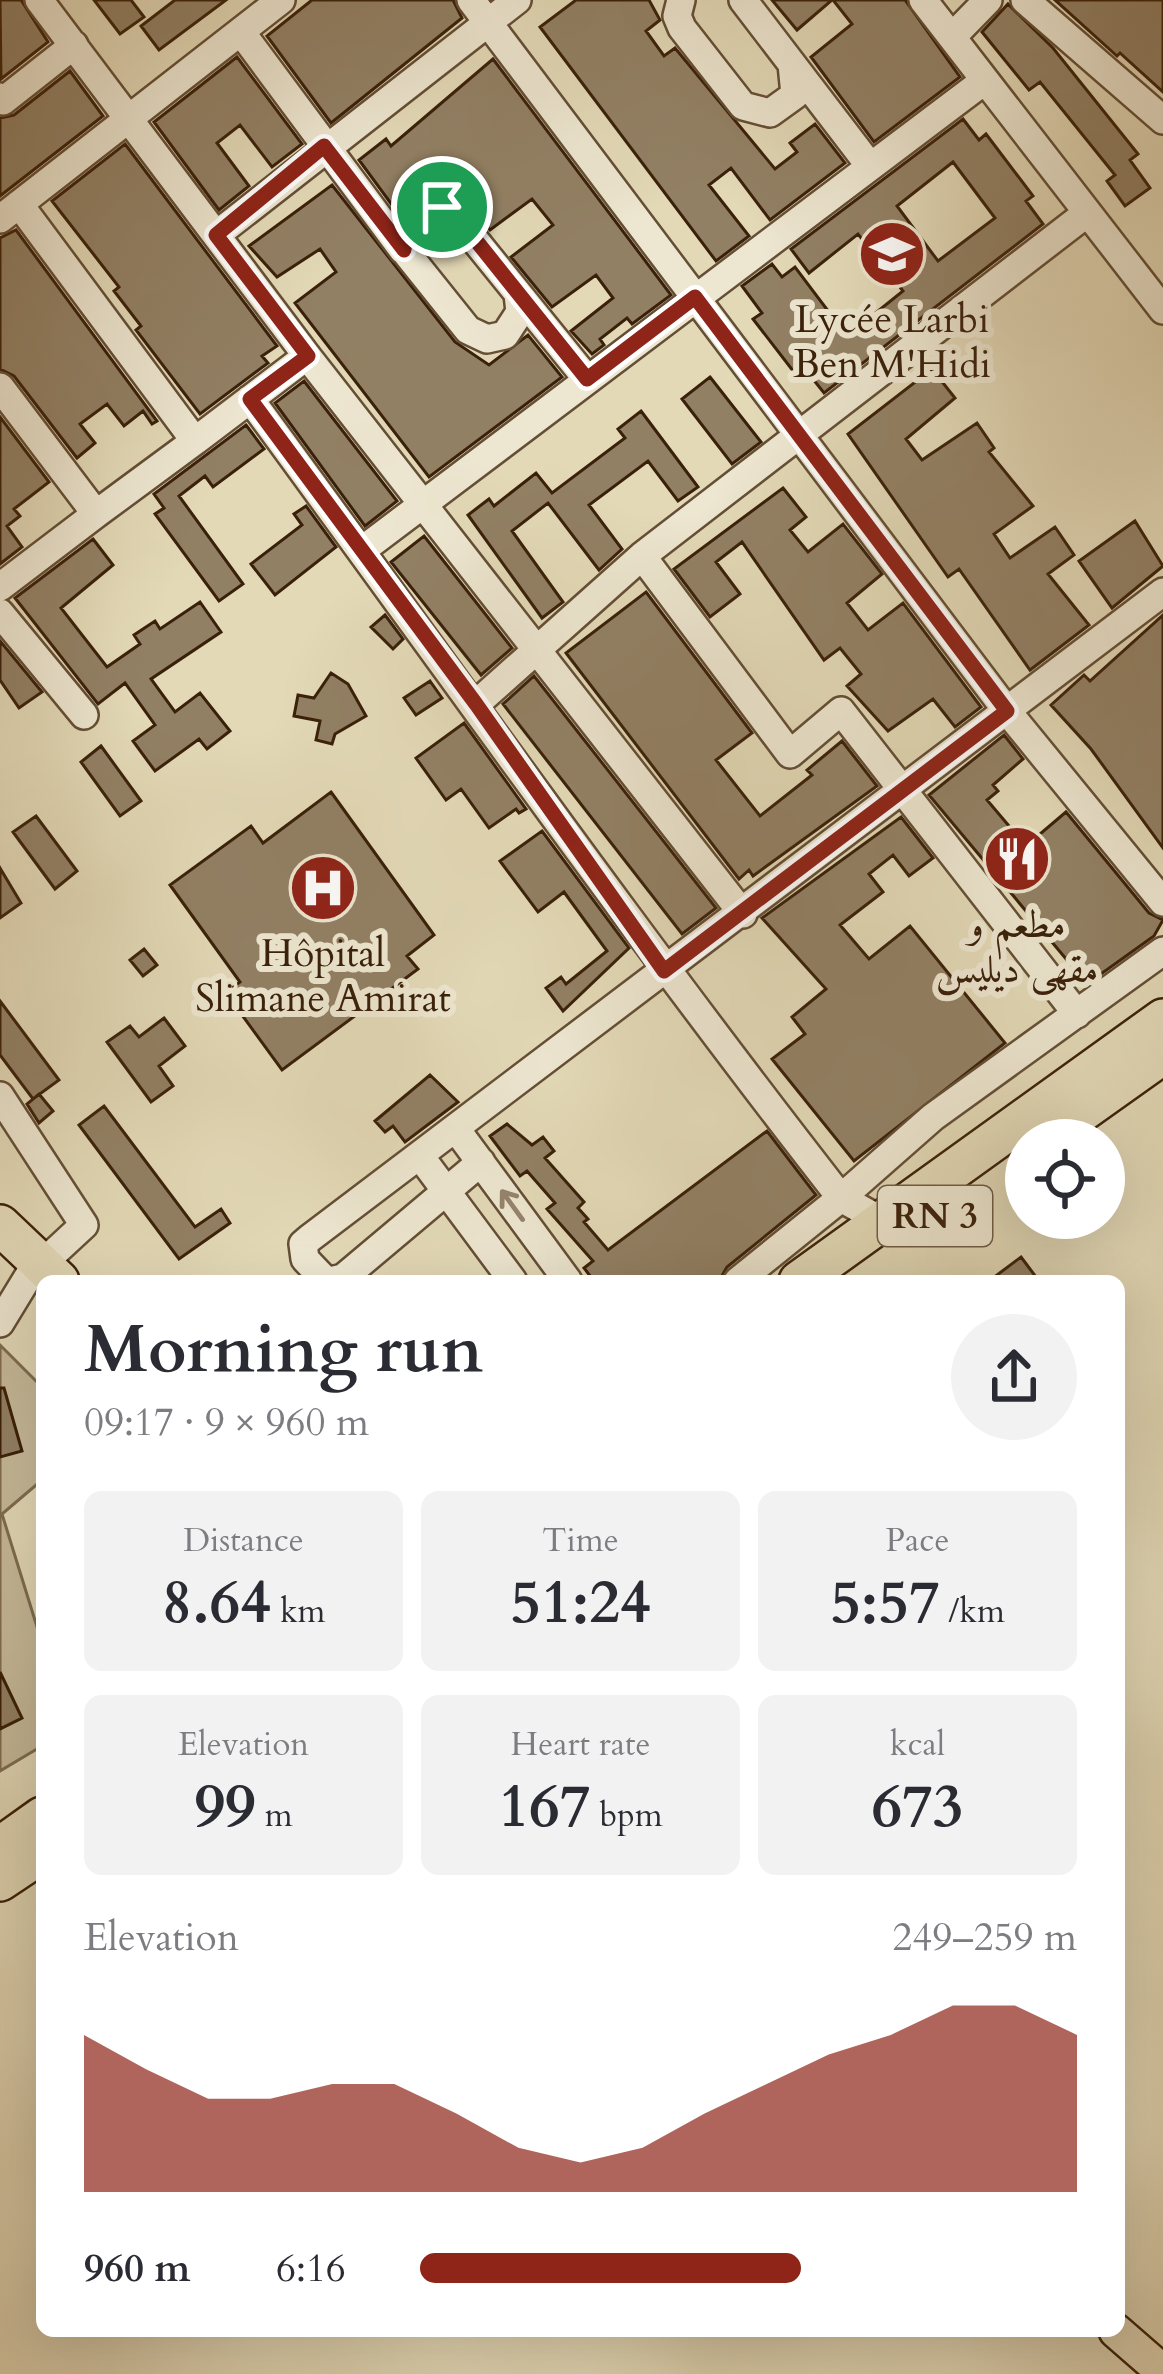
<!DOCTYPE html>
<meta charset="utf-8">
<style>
body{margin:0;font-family:Cardo,Amiri,serif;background:#f2f2f3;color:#2b2b33;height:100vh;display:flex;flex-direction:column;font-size:45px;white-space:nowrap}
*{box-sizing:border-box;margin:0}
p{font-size:39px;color:#7c7c81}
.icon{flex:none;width:66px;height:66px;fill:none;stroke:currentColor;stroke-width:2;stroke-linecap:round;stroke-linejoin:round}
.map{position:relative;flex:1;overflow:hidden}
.panel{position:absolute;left:36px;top:1275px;width:1089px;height:1062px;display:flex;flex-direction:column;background:#fff;border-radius:18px;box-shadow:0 12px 48px #0002}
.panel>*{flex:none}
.buttons{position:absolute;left:1005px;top:1119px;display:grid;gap:24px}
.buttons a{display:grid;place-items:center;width:120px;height:120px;border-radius:50%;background:#fff;box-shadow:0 12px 48px #0002;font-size:60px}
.pin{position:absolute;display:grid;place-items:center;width:102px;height:102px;color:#fff;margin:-51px;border:6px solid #fff;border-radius:50%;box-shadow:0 3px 12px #0007}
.round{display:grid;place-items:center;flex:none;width:126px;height:126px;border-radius:63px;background:#f2f2f3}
.overview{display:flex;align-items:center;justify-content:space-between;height:204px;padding:0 48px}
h1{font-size:66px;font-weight:700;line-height:90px}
.stats{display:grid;grid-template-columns:repeat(3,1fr);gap:18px;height:204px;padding:12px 48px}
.stats div{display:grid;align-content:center;border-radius:18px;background:#f2f2f3;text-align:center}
.stats b{font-size:60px;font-weight:700}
.stats small{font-size:33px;font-weight:400}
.stats p{font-size:33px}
.chart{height:336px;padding:24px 48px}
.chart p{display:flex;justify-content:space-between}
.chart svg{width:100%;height:216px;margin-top:12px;fill:#8f2418;opacity:.7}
ul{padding:0 48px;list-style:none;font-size:39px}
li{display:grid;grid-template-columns:192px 144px 1fr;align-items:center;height:90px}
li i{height:30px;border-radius:15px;background:#8f2418}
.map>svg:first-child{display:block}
.park{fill:#c6ba9a;stroke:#806d52;stroke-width:3}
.building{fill:#928064;stroke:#3a200a;stroke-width:3;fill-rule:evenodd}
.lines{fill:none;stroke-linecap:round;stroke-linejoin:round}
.minor-casing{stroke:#644e35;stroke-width:32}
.major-casing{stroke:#3a200a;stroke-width:38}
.highway-casing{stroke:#3a200a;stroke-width:44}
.minor{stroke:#ede6d0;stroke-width:27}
.major{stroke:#e3d9b7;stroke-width:33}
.highway{stroke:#e3d9b7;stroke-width:39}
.oneway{stroke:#94836d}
.route-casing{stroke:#fff;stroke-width:24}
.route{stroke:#8f2418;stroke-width:15}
.labels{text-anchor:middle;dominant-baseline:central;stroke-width:12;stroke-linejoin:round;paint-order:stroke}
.shield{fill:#ede6d0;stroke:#705b45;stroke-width:3}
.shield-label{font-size:36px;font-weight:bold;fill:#3a200a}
.poi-label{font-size:39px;fill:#3a200a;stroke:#ede6d0}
</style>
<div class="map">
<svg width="1163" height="2374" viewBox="0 0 1163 2374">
<rect width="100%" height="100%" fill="#e3d9b7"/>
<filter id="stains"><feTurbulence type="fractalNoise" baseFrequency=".00167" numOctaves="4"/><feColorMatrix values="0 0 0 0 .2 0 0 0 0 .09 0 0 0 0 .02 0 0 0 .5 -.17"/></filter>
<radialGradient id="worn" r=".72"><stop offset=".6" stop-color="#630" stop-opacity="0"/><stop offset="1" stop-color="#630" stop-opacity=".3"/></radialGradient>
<path class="park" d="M0,1345l42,42v93l-40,34 40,129v103l-42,25z"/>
<path class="building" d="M0,0h21l27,42 -47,37z
M94,0h37l13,17 -24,17z
M175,0h51l-67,50 -18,-24z
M312,0h141l9,18 -131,105 -64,-87z
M576,0h73l11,20 -14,11 18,25 11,-8 100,121 22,-17 -7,-9 25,-19 30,39 -75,57 -39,-52 -22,17 40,51 -33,25 -176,-234z
M772,0h60l-35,30z
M833,0h72l55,77 -86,65 -63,-85 41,-33z
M1055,0h108v92l-43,-39 -3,3z
M1008,4l45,44 85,106 -8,6 20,28 -25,18 -18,-25 8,-6 -75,-93 -11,8 -47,-58z
M237,57l65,87 -30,23 -32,-42 -23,18 32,43 -30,24 -65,-88z
M493,59l178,236 -39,29 -5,-6 -27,21 4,6 -12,9 -21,-23 42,-33 -17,-23 -44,32 -41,-50 42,-32 -21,-26 -42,31 -46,-58 -52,33 -33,-45 27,-21 5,7z
M70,71l33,45 -103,80v-78l14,-3z
M963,119l16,21 7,-6 47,62 -7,5 17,23 -219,169 -19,-24 -8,7 -44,-57 9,-6 -20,-27 30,-22 10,13 13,-10 52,69 56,-45 -45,-57 -49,39 -18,-24zM953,162l42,56 -57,43 -41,-55z
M125,144l152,202 -15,10 6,7 -68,51 -64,-84 5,-4 -27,-35 5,-4 -67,-86z
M332,185l123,157 34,23 39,-30 34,42 -133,100 -134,-174 41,-31 -16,-23 -43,28 -28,-31z
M16,230l141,191 -5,3 -9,-13 -19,15 -17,-22 -27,20 15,19 -18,15 -63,-82 -14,-7v-131z
M932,369l23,29 -49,41 16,21 55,-37 17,25 -5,4 44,54 -39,28 16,24 45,-31 19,28 -26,19 41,51 -59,45 -71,-101 -11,8 -100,-143z
M710,377l51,65 -29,22 -50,-65z
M304,381l93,120 -32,25 -90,-123z
M641,411l57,76 -20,14 -30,-40 -59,44 33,44 -23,21 -51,-67 -36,28 51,71 -21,16 -74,-103 21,-16 5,7 42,-33 16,20 73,-55 -7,-9z
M0,417l49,65 -35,27 6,7 -13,10 15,21 -22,17z
M246,425l18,24 -51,38 -8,-11 -26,20 64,88 -24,17 -64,-87 9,-6 -10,-14z
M783,488l23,29 -16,13 18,22 35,-28 39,50 -35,29 21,27 35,-27 78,104 -26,20 -22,-28 -45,32 -41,-45 14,-12 -21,-26 -16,12 -82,-118 -26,20 24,32 -30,23 -36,-48z
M306,506l30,41 -61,48 -24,-31 51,-39 -8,-11z
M1135,521l28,45 -51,42 -33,-47z
M424,536l88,112 -31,27 -90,-113z
M93,539l20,26 -52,43 46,59 33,-23 -6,-9 21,-14 5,8 40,-27 21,30 -70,47 24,33 25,-19 30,38 -23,18 -8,-10 -44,32 -22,-30 22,-16 -30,-42 -27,21 -83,-106z
M646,592l106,141 -36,27 44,56 52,-41 -5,-5 35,-29 35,45 -124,90 -4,-6 -10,9 -173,-226z
M385,615l18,24 -10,10 -22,-22z
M1163,615v233l-72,-99 -40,-44 33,-30 6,6z
M0,641l42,51 -23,16 -19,-28z
M331,673l17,11 18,32 -31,18 -3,10 -16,-4 4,-19 -26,-5 4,-21 16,3z
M534,676l182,232 -34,26 -179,-230z
M430,681l12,17 -26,17 -12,-17z
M464,723l62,86 -7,4 -3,-4 -27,19 -28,-39 -15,11 -30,-42z
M1004,735l19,24 -30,26 5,6 -11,9 39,46 40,-34 83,101 14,7 -9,16 -67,48 -158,-189z
M101,746l40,55 -21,15 -39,-54z
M331,792l103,143 -27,21 11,13 -136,101 -56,-77 14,-11 -70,-97 81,-59 12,17z
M36,816l41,55 -22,18 -42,-57z
M901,817l32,41 -24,18 -16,-21 -24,19 14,18 -43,33 29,34 41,-33 95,117 -151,118 -82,-102 33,-25 -13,-17 34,-28 -64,-71z
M542,831l87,117 -66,63 -17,-23 15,-11 5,7 41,-33 -43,-59 -26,20 -38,-51z
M0,868l21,35 -21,15z
M144,949l13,16 -14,11 -13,-16z
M0,1001l59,79 -26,19 -33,-44z
M164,1018l21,28 -26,20 14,20 -22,16 -44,-60 23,-16 9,11z
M430,1075l28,27 -53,40 -12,-16 -8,6 -10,-11z
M39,1094l14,17 -14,12 -12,-19z
M104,1106l91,121 26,-18 9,14 -51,36 -100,-134z
M507,1124l25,21 11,-8 11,14 -9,7 39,44 -6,6 10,11 -4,3 24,28 159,-119 49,64 -89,72 -8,14h-125l-10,-13 9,-7 -46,-52 8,-6 -28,-32 -7,5 -30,-40z
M1021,1257l18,24h-50z
M0,1388h4l18,63 -22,6z
M0,1672l22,46 -22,11z"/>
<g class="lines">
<defs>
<path id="minor" d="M39,0l268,356 436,558
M471,0l536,711 156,191
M681,0l-4,16 5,12 61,78 27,7 25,-18 -3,-31
M743,0l127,166
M923,0l240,310
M1025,0l138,120
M241,32l162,218
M952,37l36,-37
M0,97l3,4 71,-56
M19,204l176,237 112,-85
M0,219l281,-219
M216,235l301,-235
M518,294l2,18 -15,23 -18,4 -19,-9 -64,-80 3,-36 23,-9 23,8 134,166
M0,387l96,127 99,-73
M250,399c196,267 387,538 591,799l-103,83
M361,551l623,-470
M642,556l148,198 51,-43 236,303
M0,587l96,-73
M0,613l84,102
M476,704l166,-148 445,-343
M0,1096l84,129 -56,52 -28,46
M456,1129l112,152
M420,1156l93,125
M882,1221l-41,-23 92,-81 230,-166
M326,1281l-21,-22 -2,-15 7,-6 853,-646
M330,1281l13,-3 138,-116"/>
<path id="major" d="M1116,2331l47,41"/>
<path id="highway" d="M1042,1140l121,-86
M0,1225l59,56
M799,1281l364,-262
M0,1847l42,-30
M0,1881l42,-28"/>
</defs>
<use href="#minor" class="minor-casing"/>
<use href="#major" class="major-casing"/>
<use href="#highway" class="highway-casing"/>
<use href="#minor" class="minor"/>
<use href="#major" class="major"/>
<use href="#highway" class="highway"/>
</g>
<defs><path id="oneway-shaft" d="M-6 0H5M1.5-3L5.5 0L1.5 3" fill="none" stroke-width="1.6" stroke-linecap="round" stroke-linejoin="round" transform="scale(3)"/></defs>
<use class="oneway" href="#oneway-shaft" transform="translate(512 1205) rotate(-126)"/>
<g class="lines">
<defs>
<path id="route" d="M324,146l80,104 3,-36 23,-9 24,8 133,166 108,-82 312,414 -343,260 -188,-267 -226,-305 58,-43 -92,-121z"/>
</defs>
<use href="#route" class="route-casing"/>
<use href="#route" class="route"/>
</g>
<defs>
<symbol id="school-disc" viewBox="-11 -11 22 22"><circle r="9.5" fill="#8f2418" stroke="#ede6d0"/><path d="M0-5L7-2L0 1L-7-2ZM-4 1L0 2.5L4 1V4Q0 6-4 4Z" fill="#fff"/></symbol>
<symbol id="restaurant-disc" viewBox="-11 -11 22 22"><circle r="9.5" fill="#8f2418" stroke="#ede6d0"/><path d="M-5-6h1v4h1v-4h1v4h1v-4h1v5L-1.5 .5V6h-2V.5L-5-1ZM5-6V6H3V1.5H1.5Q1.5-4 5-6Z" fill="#fff"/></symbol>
<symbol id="hospital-disc" viewBox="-11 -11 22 22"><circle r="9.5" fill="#8f2418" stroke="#ede6d0"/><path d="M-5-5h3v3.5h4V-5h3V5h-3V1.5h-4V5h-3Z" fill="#fff"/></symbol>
</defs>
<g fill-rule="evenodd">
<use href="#school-disc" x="854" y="216" width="76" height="76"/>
<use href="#restaurant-disc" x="979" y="821" width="76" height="76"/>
<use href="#hospital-disc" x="285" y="850" width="76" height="76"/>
</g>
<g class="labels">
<rect class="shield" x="878" y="1186" width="114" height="60" rx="9"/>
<g class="shield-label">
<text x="935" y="1216">RN 3</text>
</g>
<g class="poi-label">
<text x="892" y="319">Lycée Larbi<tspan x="892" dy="45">Ben M'Hidi</tspan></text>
<text x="1017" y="924">مطعم و<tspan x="1017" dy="45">مقهى ديليس</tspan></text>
<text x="323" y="953">Hôpital<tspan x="323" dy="45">Slimane Amirat</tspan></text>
</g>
</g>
<rect width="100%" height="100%" filter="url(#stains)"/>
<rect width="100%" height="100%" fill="url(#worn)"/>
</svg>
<div class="buttons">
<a><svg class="icon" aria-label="locate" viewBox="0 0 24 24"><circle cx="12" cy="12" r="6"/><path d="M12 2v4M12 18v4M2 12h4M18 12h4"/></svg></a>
</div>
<div class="pin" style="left:442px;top:207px;background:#1e9e55"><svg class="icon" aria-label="arrive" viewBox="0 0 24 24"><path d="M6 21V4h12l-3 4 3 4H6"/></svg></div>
<section class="panel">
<div class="overview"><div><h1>Morning run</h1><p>09:17 · 9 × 960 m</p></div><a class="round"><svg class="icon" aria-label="share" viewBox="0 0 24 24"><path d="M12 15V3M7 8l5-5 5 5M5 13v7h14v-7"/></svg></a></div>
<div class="stats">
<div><p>Distance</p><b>8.64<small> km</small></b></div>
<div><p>Time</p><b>51:24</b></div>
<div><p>Pace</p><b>5:57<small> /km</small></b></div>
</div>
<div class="stats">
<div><p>Elevation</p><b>99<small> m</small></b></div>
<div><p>Heart rate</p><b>167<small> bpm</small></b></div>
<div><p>kcal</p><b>673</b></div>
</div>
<div class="chart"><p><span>Elevation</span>249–259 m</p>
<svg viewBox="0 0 160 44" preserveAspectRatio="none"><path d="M0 44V12L10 19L20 25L30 25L40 22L50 22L60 28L70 35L80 38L90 35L100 28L110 22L120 16L130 12L140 6L150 6L160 12V44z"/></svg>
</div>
<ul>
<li><b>960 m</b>6:16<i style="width:58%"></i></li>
</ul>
</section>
</div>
